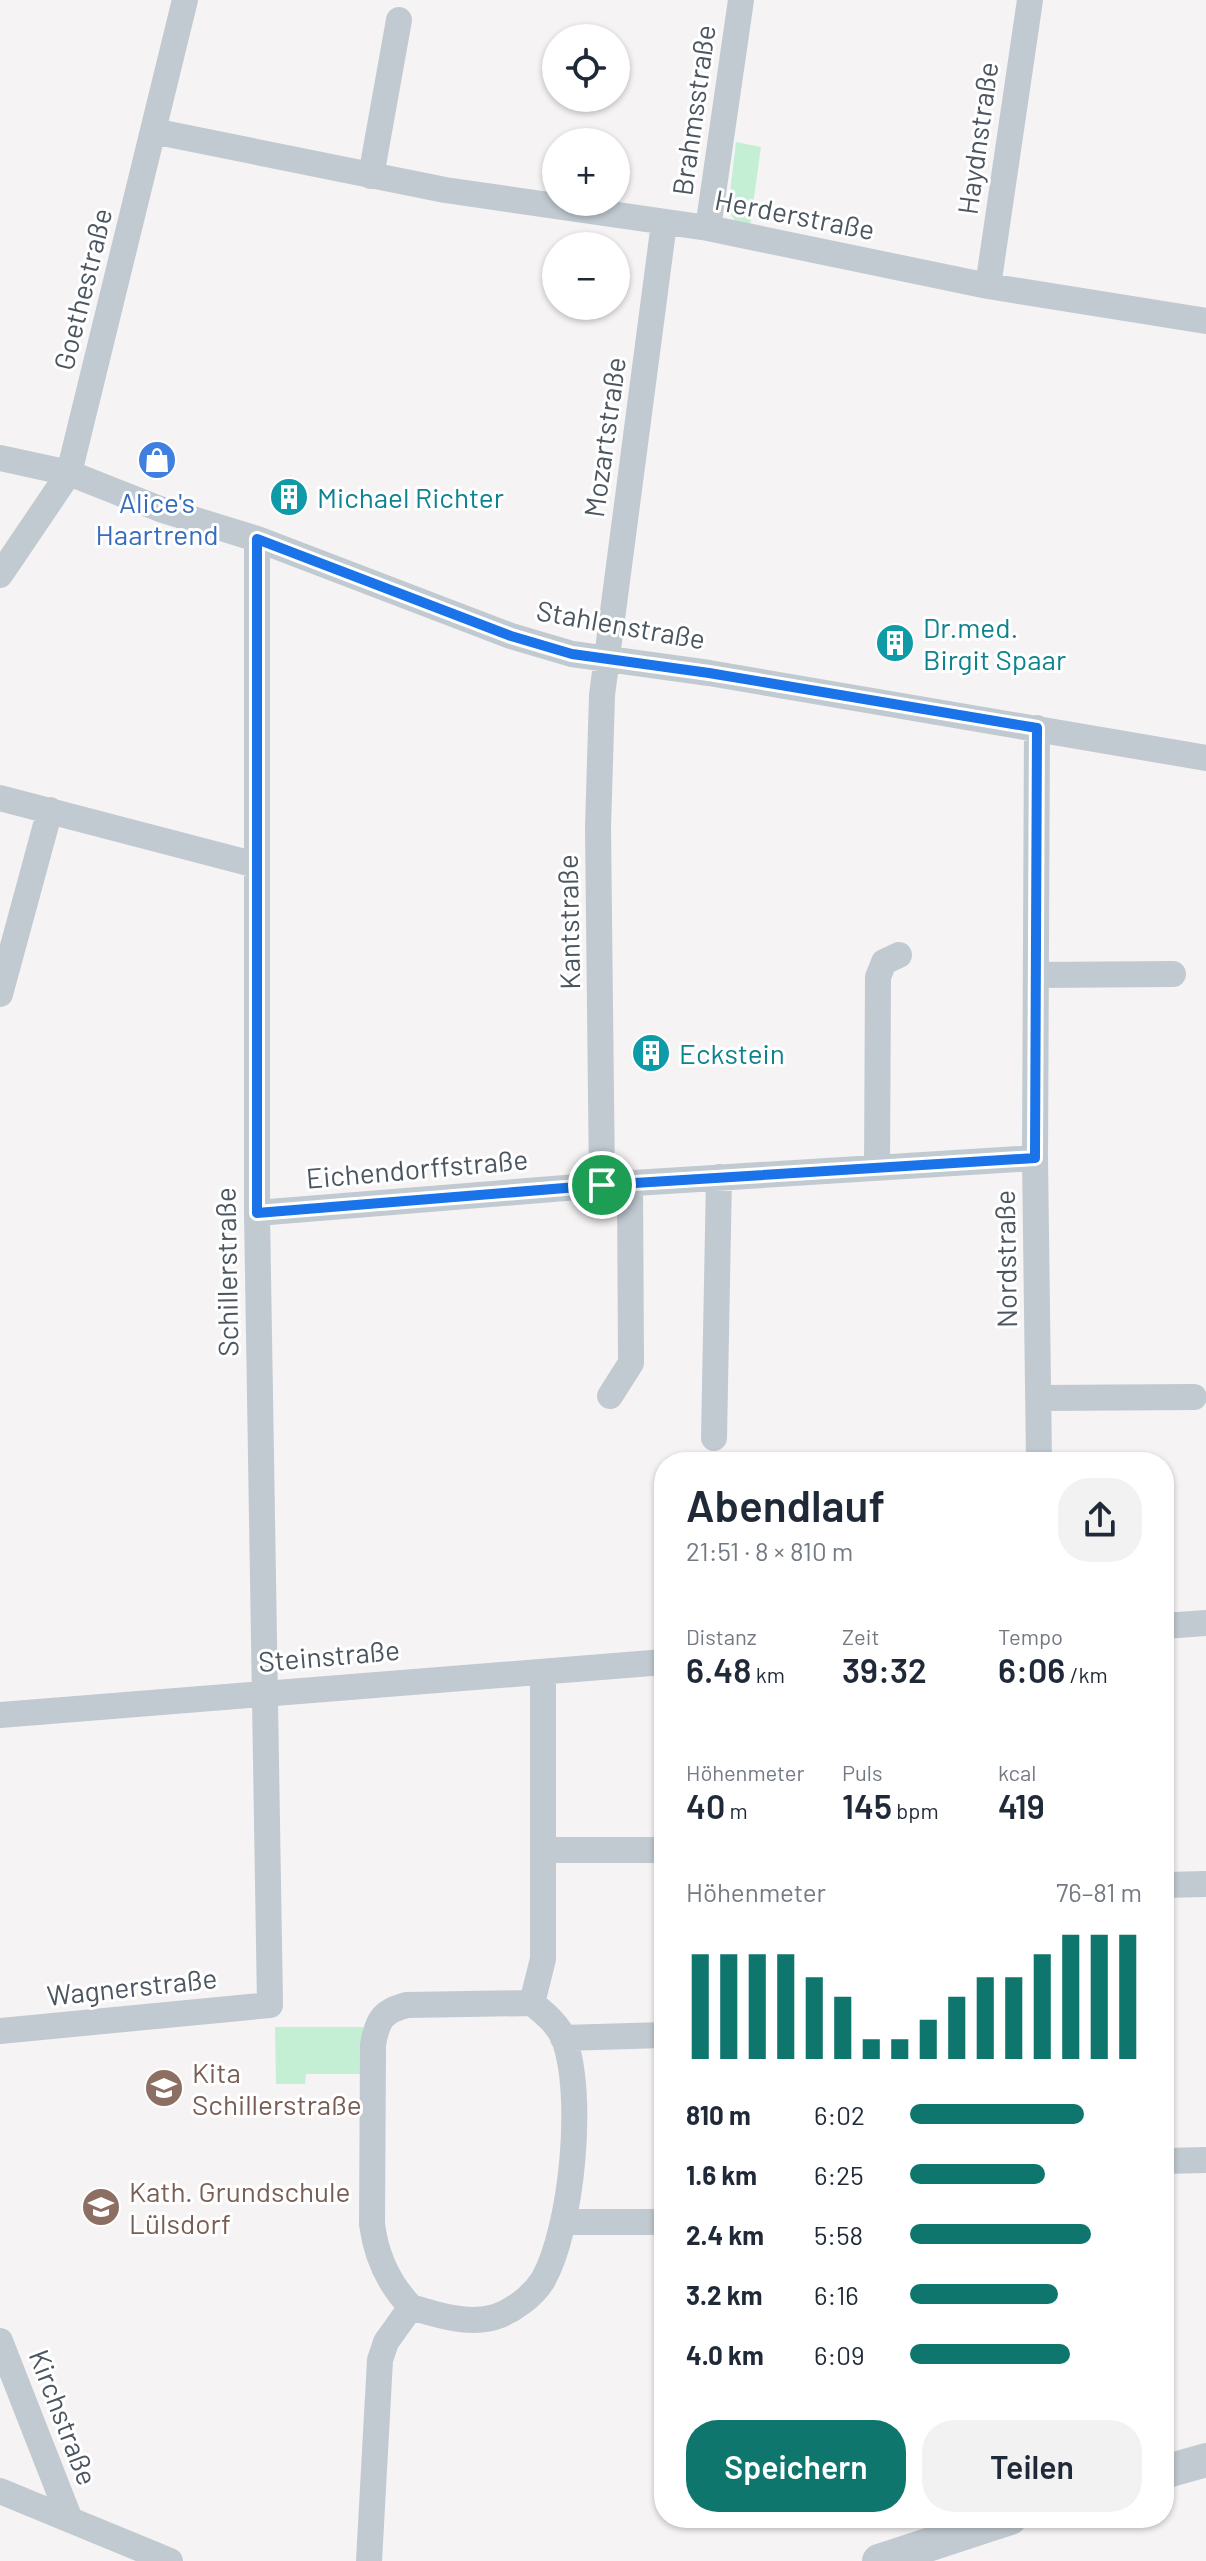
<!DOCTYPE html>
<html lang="de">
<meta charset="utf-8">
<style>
body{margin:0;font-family:Barlow,sans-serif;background:#f2f2f3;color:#1f2937;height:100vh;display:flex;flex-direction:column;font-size:30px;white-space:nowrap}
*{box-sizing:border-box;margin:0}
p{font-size:26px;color:#747a83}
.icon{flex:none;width:44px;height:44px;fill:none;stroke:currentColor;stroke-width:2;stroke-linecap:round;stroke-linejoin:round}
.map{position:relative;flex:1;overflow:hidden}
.details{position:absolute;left:654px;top:1452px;width:520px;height:1076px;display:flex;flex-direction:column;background:#fff;border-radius:32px;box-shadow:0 2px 6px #0004}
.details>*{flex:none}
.buttons{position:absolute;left:542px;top:24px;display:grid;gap:16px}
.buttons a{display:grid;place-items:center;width:88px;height:88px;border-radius:50%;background:#fff;box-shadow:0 2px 6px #0004;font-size:40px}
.pin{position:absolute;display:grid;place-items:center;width:68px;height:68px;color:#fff;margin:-34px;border:4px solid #fff;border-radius:50%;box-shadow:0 2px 8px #0007}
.round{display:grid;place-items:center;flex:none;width:84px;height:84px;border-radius:32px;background:#f2f2f3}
.head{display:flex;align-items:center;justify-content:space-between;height:136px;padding:0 32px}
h1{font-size:44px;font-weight:600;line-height:60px}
.figures{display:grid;grid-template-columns:repeat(3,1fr);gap:12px;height:136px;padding:8px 32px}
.figures div{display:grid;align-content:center}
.figures b{font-size:34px;font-weight:600}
.figures small{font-size:22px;font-weight:400}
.figures p{font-size:22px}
.chart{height:224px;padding:16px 32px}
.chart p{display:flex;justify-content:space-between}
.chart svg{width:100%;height:144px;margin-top:8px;stroke:#0f766e;stroke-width:6}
.button{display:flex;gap:16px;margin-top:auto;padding:16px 32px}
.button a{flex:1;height:92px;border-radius:32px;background:#0f766e;color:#fff;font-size:32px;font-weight:600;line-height:92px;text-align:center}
.button a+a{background:#f2f2f3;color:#1f2937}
ul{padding:0 32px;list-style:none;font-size:26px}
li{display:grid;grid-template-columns:128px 96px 1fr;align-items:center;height:60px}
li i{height:20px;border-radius:10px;background:#0f766e}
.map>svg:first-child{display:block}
.park{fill:#c4efd5}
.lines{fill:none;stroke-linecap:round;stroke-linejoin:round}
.minor{stroke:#c1cad1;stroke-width:26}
.tertiary{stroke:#c1cad1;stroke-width:34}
.route-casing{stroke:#fff;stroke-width:16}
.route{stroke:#1a73e8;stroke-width:10}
.labels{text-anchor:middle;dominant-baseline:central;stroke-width:6;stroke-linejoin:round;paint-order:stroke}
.street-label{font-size:28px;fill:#4b5660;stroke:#fff}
.culture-label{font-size:28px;fill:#0d838f;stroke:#fff;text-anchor:start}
.shop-label{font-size:28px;fill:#366cbe;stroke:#fff}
.education-label{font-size:28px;fill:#785e54;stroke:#fff;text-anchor:start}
</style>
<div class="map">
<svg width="1206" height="2561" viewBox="0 0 1206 2561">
<rect width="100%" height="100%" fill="#f5f3f3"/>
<path class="park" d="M736,142l25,5 -11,79 -12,-1 -10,-15z
M275,2027h88l-1,47h-56l-1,10h-29z"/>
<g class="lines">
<path class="minor" d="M153,131l292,59 263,38 280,58 218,35
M371,176l28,-156
M708,228l33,-228
M988,286l42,-286
M0,458l69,15 91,36 97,30 254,97 61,18 137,19 497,85
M0,575l69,-102 116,-473
M1037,728l-2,430 4,304
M0,798l256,67
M1036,975l137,-1
M0,994l50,-184
M877,1167l1,-190 6,-15 15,-7
M602,1185l-4,-357 4,-133 62,-472
M257,1213l345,-28 433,-27
M610,1396l21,-33 -1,-180
M1040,1398l154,-1
M714,1438l5,-261
M1164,1626l42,-3
M0,1715l664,-53
M543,1850h121
M1164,1885l42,-1
M532,2003c12,10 26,21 32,36 21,56 8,189 -21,241 -10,16 -30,31 -48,37 -27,8 -58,-2 -84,-10 -23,-24 -35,-51 -39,-83l1,-179c4,-24 9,-34 34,-40z
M532,2003l11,-44v-287
M0,2031l270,-26 -13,-792v-674
M563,2038l101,-3
M1164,2161l42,-1
M565,2222h99
M0,2341l69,176
M0,2491l170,70
M369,2561l11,-201 6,-18 25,-35"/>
<path class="tertiary" d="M1164,2472l42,-12
M879,2561l131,-43"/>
</g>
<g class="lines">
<defs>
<path id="route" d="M257,539l254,97 61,18 137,19 328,55 -2,430 -433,27 -345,28z"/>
</defs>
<use href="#route" class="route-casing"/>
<use href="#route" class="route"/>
</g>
<defs>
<symbol id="shop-disc" viewBox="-11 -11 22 22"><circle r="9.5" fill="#3f7fe0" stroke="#fff"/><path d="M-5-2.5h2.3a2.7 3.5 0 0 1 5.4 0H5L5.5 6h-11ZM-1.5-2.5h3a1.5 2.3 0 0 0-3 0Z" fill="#fff"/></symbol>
<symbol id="building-disc" viewBox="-11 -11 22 22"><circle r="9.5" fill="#0f9aa8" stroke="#fff"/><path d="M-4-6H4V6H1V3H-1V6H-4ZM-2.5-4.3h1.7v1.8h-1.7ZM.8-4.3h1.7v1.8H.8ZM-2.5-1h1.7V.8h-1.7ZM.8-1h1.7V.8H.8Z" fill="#fff"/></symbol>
<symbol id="school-disc" viewBox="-11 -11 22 22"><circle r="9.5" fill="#8d6e63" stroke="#fff"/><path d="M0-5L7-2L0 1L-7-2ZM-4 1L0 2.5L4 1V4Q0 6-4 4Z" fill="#fff"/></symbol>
</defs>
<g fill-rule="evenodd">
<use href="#shop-disc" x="135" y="438" width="44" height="44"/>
<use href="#building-disc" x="267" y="475" width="44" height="44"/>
<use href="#building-disc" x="873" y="621" width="44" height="44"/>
<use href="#building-disc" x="629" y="1031" width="44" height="44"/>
<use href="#school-disc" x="142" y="2066" width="44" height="44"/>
<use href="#school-disc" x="79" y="2185" width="44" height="44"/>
</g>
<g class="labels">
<g class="street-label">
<text transform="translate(693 110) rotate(-82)">Brahmsstraße</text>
<text transform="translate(977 138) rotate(-82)">Haydnstraße</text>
<text transform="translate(795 214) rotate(11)">Herderstraße</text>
<text transform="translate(82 289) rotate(-76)">Goethestraße</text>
<text transform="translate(604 437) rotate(-82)">Mozartstraße</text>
<text transform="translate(621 624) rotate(10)">Stahlenstraße</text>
<text transform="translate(568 922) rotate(-91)">Kantstraße</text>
<text transform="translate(417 1168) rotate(-5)">Eichendorffstraße</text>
<text transform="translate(1005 1259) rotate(-91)">Nordstraße</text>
<text transform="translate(226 1272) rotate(-91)">Schillerstraße</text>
<text transform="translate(329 1655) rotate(-5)">Steinstraße</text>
<text transform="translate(132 1986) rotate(-6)">Wagnerstraße</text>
<text transform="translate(64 2417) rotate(69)">Kirchstraße</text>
</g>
<g class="culture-label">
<text x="317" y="497">Michael Richter</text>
<text x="923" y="627">Dr.med.<tspan x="923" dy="32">Birgit Spaar</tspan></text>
<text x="679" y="1053">Eckstein</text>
</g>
<g class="shop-label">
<text x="157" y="502">Alice's<tspan x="157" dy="32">Haartrend</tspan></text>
</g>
<g class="education-label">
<text x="192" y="2072">Kita<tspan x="192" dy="32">Schillerstraße</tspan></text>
<text x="129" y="2191">Kath. Grundschule<tspan x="129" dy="32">Lülsdorf</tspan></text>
</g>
</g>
</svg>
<div class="buttons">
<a><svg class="icon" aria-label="locate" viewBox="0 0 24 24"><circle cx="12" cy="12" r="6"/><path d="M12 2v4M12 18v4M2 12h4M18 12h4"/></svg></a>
<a>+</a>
<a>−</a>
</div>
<div class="pin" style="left:602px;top:1185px;background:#1e9e55"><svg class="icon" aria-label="arrive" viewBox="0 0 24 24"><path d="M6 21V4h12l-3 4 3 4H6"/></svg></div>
<section class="details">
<div class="head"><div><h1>Abendlauf</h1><p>21:51 · 8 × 810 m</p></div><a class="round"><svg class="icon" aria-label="share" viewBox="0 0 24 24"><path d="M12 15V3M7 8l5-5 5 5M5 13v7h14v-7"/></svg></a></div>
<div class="figures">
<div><p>Distanz</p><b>6.48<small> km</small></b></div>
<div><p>Zeit</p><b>39:32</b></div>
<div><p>Tempo</p><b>6:06<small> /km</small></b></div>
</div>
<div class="figures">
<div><p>Höhenmeter</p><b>40<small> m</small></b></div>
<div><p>Puls</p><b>145<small> bpm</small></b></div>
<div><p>kcal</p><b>419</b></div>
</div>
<div class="chart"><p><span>Höhenmeter</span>76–81 m</p>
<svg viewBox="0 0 160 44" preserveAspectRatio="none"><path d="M5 44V12M15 44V12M25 44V12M35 44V12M45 44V19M55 44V25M65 44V38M75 44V38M85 44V32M95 44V25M105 44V19M115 44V19M125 44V12M135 44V6M145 44V6M155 44V6"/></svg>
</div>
<ul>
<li><b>810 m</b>6:02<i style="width:75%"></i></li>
<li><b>1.6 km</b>6:25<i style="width:58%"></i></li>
<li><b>2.4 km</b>5:58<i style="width:78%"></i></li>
<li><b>3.2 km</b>6:16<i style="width:64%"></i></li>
<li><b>4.0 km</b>6:09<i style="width:69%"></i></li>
</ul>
<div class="button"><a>Speichern</a><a>Teilen</a></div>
</section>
</div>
